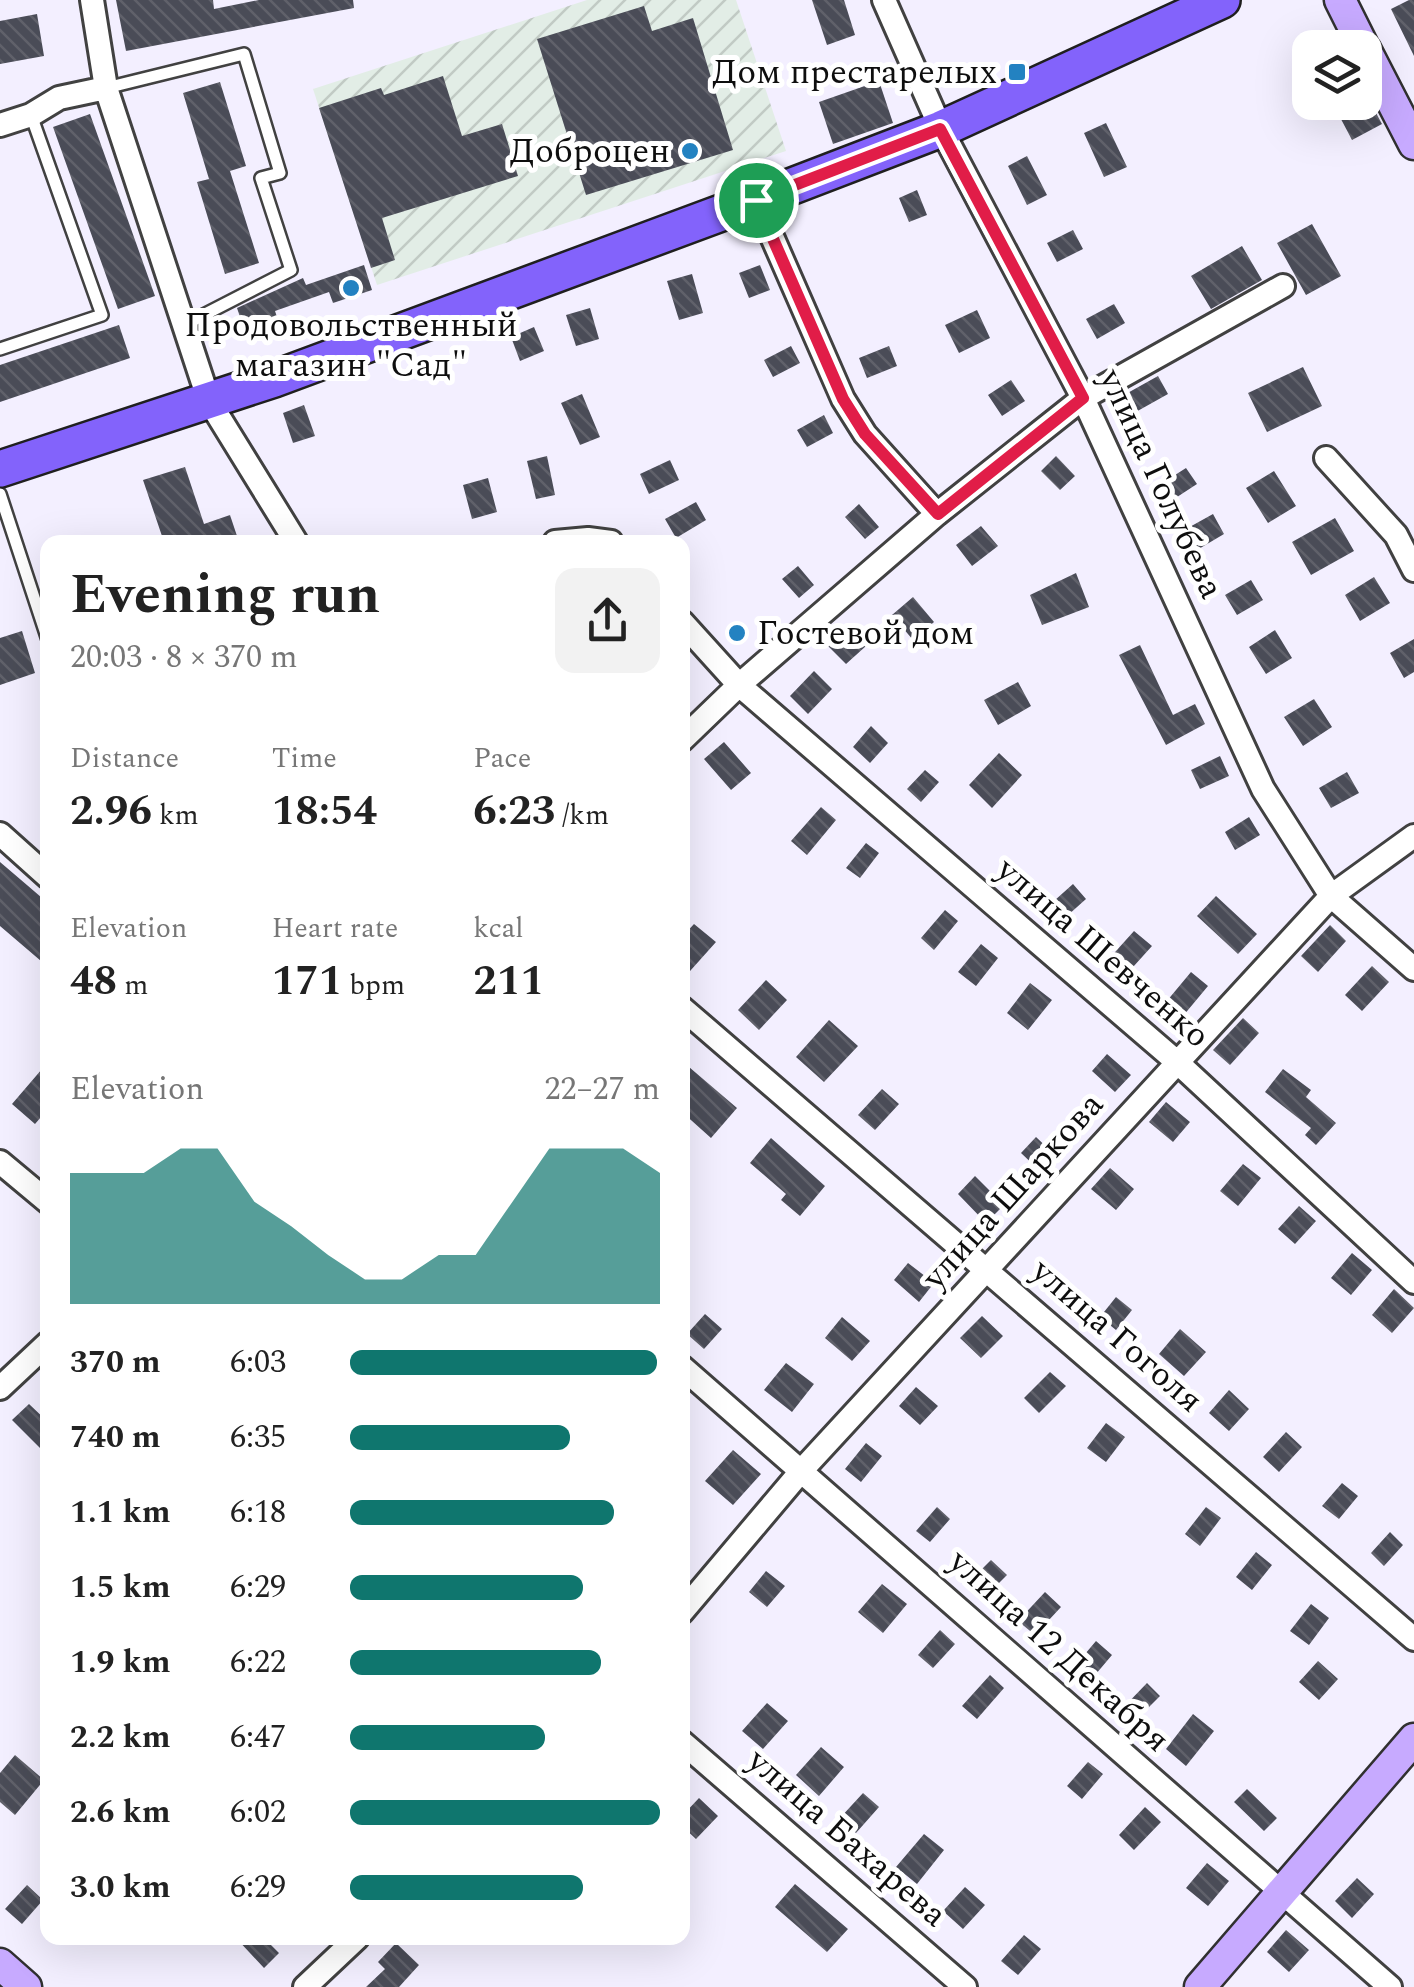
<!DOCTYPE html>
<meta charset="utf-8">
<style>
body{margin:0;font-family:Spectral,serif;background:#f2f2f2;color:#222;height:100vh;display:flex;flex-direction:column;font-size:38px;white-space:nowrap}
*{box-sizing:border-box;margin:0}
p{font-size:32px;color:#767676}
.icon{flex:none;width:55px;height:55px;fill:none;stroke:currentColor;stroke-width:2;stroke-linecap:round;stroke-linejoin:round}
.map{position:relative;flex:1;overflow:hidden}
.panel{position:absolute;left:40px;top:535px;width:650px;height:1410px;display:flex;flex-direction:column;background:#fff;border-radius:20px;box-shadow:0 10px 40px #0002}
.panel>*{flex:none}
.buttons{position:absolute;left:1292px;top:30px;display:grid;gap:20px}
.buttons a{display:grid;place-items:center;width:90px;height:90px;border-radius:20px;background:#fff;box-shadow:0 10px 40px #0002;font-size:50px}
.pin{position:absolute;display:grid;place-items:center;width:85px;height:85px;color:#fff;margin:-42px;border:5px solid #fff;border-radius:50%;box-shadow:0 2px 10px #0007}
.round{display:grid;place-items:center;flex:none;width:105px;height:105px;border-radius:20px;background:#f2f2f2}
.head{display:flex;align-items:center;justify-content:space-between;height:170px;padding:0 30px}
h1{font-size:55px;font-weight:700;line-height:75px}
.metrics{display:grid;grid-template-columns:repeat(3,1fr);gap:15px;height:170px;padding:10px 30px}
.metrics div{display:grid;align-content:center}
.metrics b{font-size:42px;font-weight:700}
.metrics small{font-size:28px;font-weight:400}
.metrics p{font-size:28px}
.chart{height:280px;padding:20px 30px}
.chart p{display:flex;justify-content:space-between}
.chart svg{width:100%;height:180px;margin-top:10px;fill:#0f766e;opacity:.7}
ul{padding:0 30px;list-style:none;font-size:32px}
li{display:grid;grid-template-columns:160px 120px 1fr;align-items:center;height:75px}
li i{height:25px;border-radius:12px;background:#0f766e}
.map>svg:first-child{display:block}
.industrial{fill:url(#industrial-furrows)}
.building{fill:url(#building-back-hatch)}
.lines{fill:none;stroke-linecap:round;stroke-linejoin:round}
.service-casing{stroke:#414141;stroke-width:16}
.minor-casing{stroke:#414141;stroke-width:28}
.secondary-casing{stroke:#303030;stroke-width:35}
.primary-casing{stroke:#1f1f1f;stroke-width:40}
.service{stroke:#fff;stroke-width:11}
.minor{stroke:#fff;stroke-width:22}
.secondary{stroke:#c7aaff;stroke-width:30}
.primary{stroke:#8363fb;stroke-width:35}
.route-casing{stroke:#fff;stroke-width:20}
.route{stroke:#e11d48;stroke-width:12}
.poi-dot{fill:#2382c1;stroke:#fff;stroke-width:4}
.labels{text-anchor:middle;dominant-baseline:central;stroke-width:10;stroke-linejoin:round;paint-order:stroke}
.poi-label{font-size:35px;fill:#0e0e0e;stroke:#fff;text-anchor:end}
.street-label{font-size:35px;fill:#0e0e0e;stroke:#fff}
</style>
<div class="map">
<svg width="1414" height="1987" viewBox="0 0 1414 1987">
<defs>
<pattern id="industrial-furrows" width="10" height="10" patternUnits="userSpaceOnUse" patternTransform="scale(2.5)"><rect width="10" height="10" fill="#e2ede6"/><path d="M-1 1l2-2M0 10L10 0M9 11l2-2" fill="none" stroke="#c1cac4"/></pattern>
<pattern id="building-back-hatch" width="6" height="6" patternUnits="userSpaceOnUse" patternTransform="scale(2.5)"><rect width="6" height="6" fill="#4a4c57"/><path d="M-1 5l2 2M0 0l6 6M5-1l2 2" fill="none" stroke="#60616a"/></pattern>
</defs>
<rect width="100%" height="100%" fill="#f3efff"/>
<path class="industrial" d="M587,0h149l50,151 -409,134 -64,-196z"/>
<path class="building" d="M116,0h97l1,9 45,-9h94l1,8 -228,43z
M812,0h32l11,35 -28,10z
M1409,0h5v56l-23,-47z
M644,6l8,25 41,-13 40,132 -147,45 -49,-156z
M37,14l7,42 -44,8v-43z
M443,76l19,60 40,-12 16,52 -136,42 13,42 -24,8 -52,-160 62,-20 3,7z
M879,81l14,42 -60,21 -14,-42z
M220,82l26,84 -16,5 29,92 -34,11 -28,-92 12,-3 -26,-86z
M1332,102h38l12,22 -30,16z
M90,114l65,182 -37,13 -65,-182z
M1106,123l21,44 -23,10 -20,-44z
M1027,156l20,39 -20,10 -19,-39z
M917,190l10,25 -18,7 -10,-24z
M1312,224l29,52 -35,19 -29,-52z
M1073,230l10,19 -26,13 -10,-19z
M1242,246l20,34 -51,29 -20,-33z
M364,265l8,25 -39,13 -4,-11 -54,19 5,15 -33,12 -10,-30 66,-30 3,7z
M760,265l10,25 -21,8 -10,-25z
M692,274l11,39 -24,7 -12,-39z
M1114,304l11,19 -28,16 -11,-20z
M590,308l9,31 -23,7 -10,-31z
M977,310l13,28 -31,15 -14,-28z
M119,325l11,33 -130,44v-37z
M534,327l10,24 -24,10 -9,-24z
M791,346l9,17 -27,14 -9,-17z
M889,346l8,20 -30,12 -8,-20z
M1303,367l19,39 -55,26 -19,-39z
M1158,376l10,18 -34,19 -10,-18z
M1011,380l14,21 -23,15 -14,-21z
M582,394l18,43 -20,8 -19,-42z
M304,405l11,31 -22,7 -10,-30z
M824,415l9,18 -26,14 -10,-17z
M547,456l8,39 -19,4 -9,-38z
M1056,456l19,20 -15,14 -19,-19z
M670,460l9,20 -30,14 -9,-20z
M185,467l19,57 26,-9 9,27h-75l-21,-62z
M1186,468l11,16 -23,15 -10,-17z
M1274,471l22,35 -28,17 -22,-35z
M488,478l9,34 -25,7 -9,-34z
M696,502l10,18 -30,18 -11,-19z
M859,504l20,23 -14,12 -20,-22z
M1213,514l11,20 -27,16 -11,-21z
M1335,518l19,33 -43,24 -19,-33z
M981,526l17,20 -26,20 -16,-21z
M798,566l16,19 -15,13 -17,-19z
M1076,573l13,34 -47,18 -12,-30z
M1374,577l16,26 -30,18 -15,-26z
M1251,580l12,20 -26,15 -12,-20z
M913,597l21,25 -21,18 -21,-25z
M848,627l18,19 -20,18 -18,-18z
M1275,630l17,28 -26,16 -17,-27z
M22,631l13,42 -35,12v-47z
M1414,639v33l-10,6 -14,-25z
M1140,645l33,70 22,-11 10,20 -39,21 -47,-90z
M814,671l18,18 -24,25 -18,-18z
M1018,682l13,24 -33,19 -14,-25z
M1314,699l18,28 -29,19 -19,-29z
M871,726l17,17 -18,20 -17,-16z
M724,742l27,31 -20,17 -27,-31z
M999,753l23,22 -30,33 -23,-23z
M1220,756l9,20 -29,13 -9,-19z
M925,770l14,12 -18,20 -14,-13z
M1347,772l12,21 -28,15 -12,-20z
M821,807l15,13 -29,35 -16,-14z
M1249,817l11,18 -25,15 -10,-18z
M866,843l13,10 -19,25 -14,-10z
M0,862l48,41v64l-48,-41z
M1073,884l13,15 -28,25 -13,-15z
M1216,896l41,38 -19,20 -41,-38z
M945,910l13,11 -24,29 -13,-12z
M694,924l22,18 -34,38v-43z
M1330,925l16,16 -28,31 -17,-16z
M1134,931l18,15 -28,31 -17,-16z
M981,944l17,14 -22,28 -18,-14z
M1372,966l17,16 -27,29 -17,-16z
M1191,972l17,14 -30,36 -17,-14z
M766,980l21,20 -28,30 -21,-20z
M1030,983l22,17 -24,30 -21,-17z
M1243,1018l16,15 -29,32 -17,-15z
M829,1020l29,26 -34,36 -28,-25z
M1107,1054l24,21 -16,17 -23,-21z
M682,1061l55,47 -26,30 -29,-26z
M48,1062v47l-13,15 -23,-20z
M1283,1069l28,21 -5,7 30,26 -20,22 -11,-10 6,-7 -46,-36z
M882,1089l17,15 -24,26 -17,-15z
M1166,1102l24,20 -17,20 -24,-20z
M1036,1137l19,18 -15,16 -19,-18z
M771,1138l54,48 -25,30 -19,-16 5,-6 -36,-31z
M1243,1164l18,14 -23,28 -18,-15z
M1110,1168l24,21 -18,21 -25,-21z
M975,1176l29,29 -18,18 -28,-29z
M1299,1206l17,15 -21,23 -17,-15z
M1352,1253l20,17 -21,25 -20,-17z
M908,1263l26,20 -15,19 -25,-22z
M1394,1289l20,19 -22,25 -20,-18z
M1116,1297l16,13 -16,20 -16,-13z
M705,1314l17,15 -18,20 -17,-15z
M982,1316l21,20 -22,22 -21,-20z
M842,1317l28,24 -18,20 -27,-23z
M1180,1329l26,23 -22,24 -25,-22z
M786,1363l28,21 -22,28 -28,-22z
M1050,1372l16,14 -27,27 -15,-15z
M916,1387l22,19 -18,19 -21,-19z
M1229,1390l20,19 -20,22 -20,-18z
M29,1404l19,18v34l-36,-36z
M1106,1423l19,14 -19,25 -19,-14z
M1286,1432l16,15 -23,25 -16,-15z
M866,1443l16,13 -21,26 -16,-13z
M733,1450l28,24 -28,31 -28,-24z
M1342,1483l16,13 -19,23 -17,-13z
M937,1507l13,12 -20,23 -14,-11z
M1206,1507l15,11 -21,28 -15,-12z
M1390,1532l13,13 -19,21 -13,-13z
M1256,1552l16,13 -20,25 -16,-13z
M991,1560l16,15 -20,20 -16,-15z
M766,1571l19,15 -18,21 -18,-15z
M882,1584l25,20 -24,29 -25,-21z
M1045,1592l16,15 -26,28 -17,-14z
M1311,1604l18,14 -20,27 -19,-14z
M940,1630l15,14 -22,24 -15,-13z
M1096,1641l16,14 -22,26 -16,-14z
M1318,1661l20,18 -19,21 -20,-18z
M990,1675l14,13 -27,31 -15,-13z
M1147,1683l13,13 -27,27 -13,-12z
M767,1703l21,18 -25,28 -21,-18z
M1193,1714l21,17 -28,35 -20,-17z
M821,1747l23,20 -25,29 -23,-21z
M15,1755l29,25 -29,35 -15,-13v-29z
M1088,1762l15,12 -21,25 -15,-13z
M1247,1789l30,29 -13,13 -30,-29z
M863,1793l16,14 -23,26 -16,-15z
M699,1798l19,18 -22,23 -14,-13v-10z
M1145,1807l16,15 -27,28 -15,-15z
M924,1834l20,16 -27,34 -21,-17z
M1207,1863l22,18 -21,25 -22,-18z
M1357,1878l17,16 -22,24 -17,-17z
M795,1884l53,45 -21,23 -52,-45z
M27,1885l16,15 -21,24 -17,-15z
M965,1887l20,18 -22,24 -20,-18z
M1286,1930l23,20 -20,22 -22,-20z
M1024,1935l17,14 -23,26 -17,-14z
M236,1938h28l15,15 -15,15z
M396,1943l23,22 -20,22h-33l19,-18 -7,-7z"/>
<g class="lines">
<defs>
<path id="service" d="M106,88l138,-34 36,119 -19,5 30,92 -109,56
M0,349l102,-34 -71,-200
M0,494l48,146"/>
<path id="minor" d="M92,0l14,88 103,313 87,141
M884,0l57,129 142,269 180,391 68,107 83,73
M0,125l31,-10 28,-17 47,-10
M756,200l87,199 22,35 72,80
M1326,458l70,77 18,35
M555,542l33,-3 23,3
M682,622l57,63 438,377 237,220
M682,740l57,-55 198,-171 146,-116 200,-112
M0,834l48,43
M682,1008l732,631
M0,1162l48,40
M682,1367l708,620
M0,1388l48,-45
M682,1612l120,-142 529,-574 83,-60
M682,1742l283,245
M305,1987l52,-49"/>
<path id="secondary" d="M1340,0l24,48
M1365,49l49,95
M0,1964l26,23
M1200,1987l214,-248"/>
<path id="primary" d="M0,469l274,-90 482,-179 185,-71 281,-129"/>
</defs>
<use href="#service" class="service-casing"/>
<use href="#minor" class="minor-casing"/>
<use href="#secondary" class="secondary-casing"/>
<use href="#primary" class="primary-casing"/>
<use href="#service" class="service"/>
<use href="#minor" class="minor"/>
<use href="#secondary" class="secondary"/>
<use href="#primary" class="primary"/>
</g>
<g class="lines">
<defs>
<path id="route" d="M940,129l143,269 -145,116 -73,-80 -22,-35 -87,-199z"/>
</defs>
<use href="#route" class="route-casing"/>
<use href="#route" class="route"/>
</g>
<g class="poi-dot">
<rect x="1007" y="62" width="20" height="20" rx="5"/>
<circle cx="690" cy="151" r="10"/>
<circle cx="351" cy="288" r="10"/>
<circle cx="737" cy="633" r="10"/>
</g>
<g class="labels">
<g class="poi-label">
<text x="997" y="72">Дом престарелых</text>
<text x="670" y="151">Доброцен</text>
<text x="351" y="325" text-anchor="middle">Продовольственный<tspan x="351" dy="40">магазин "Сад"</tspan></text>
<text x="757" y="633" text-anchor="start">Гостевой дом</text>
</g>
<g class="street-label">
<text transform="translate(1161 484) rotate(65)">улица Голубева</text>
<text transform="translate(1103 953) rotate(41)">улица Шевченко</text>
<text transform="translate(1013 1191) rotate(-48)">улица Шаркова</text>
<text transform="translate(1117 1336) rotate(41)">улица Гоголя</text>
<text transform="translate(1059 1651) rotate(42)">улица 12 Декабря</text>
<text transform="translate(847 1838) rotate(41)">улица Бахарева</text>
</g>
</g>
</svg>
<div class="buttons">
<a><svg class="icon" aria-label="layers" viewBox="0 0 24 24"><path d="M12 4l9 5-9 5-9-5zM3 14l9 5 9-5"/></svg></a>
</div>
<div class="pin" style="left:756px;top:200px;background:#1e9e55"><svg class="icon" aria-label="arrive" viewBox="0 0 24 24"><path d="M6 21V4h12l-3 4 3 4H6"/></svg></div>
<section class="panel">
<div class="head"><div><h1>Evening run</h1><p>20:03 · 8 × 370 m</p></div><a class="round"><svg class="icon" aria-label="share" viewBox="0 0 24 24"><path d="M12 15V3M7 8l5-5 5 5M5 13v7h14v-7"/></svg></a></div>
<div class="metrics">
<div><p>Distance</p><b>2.96<small> km</small></b></div>
<div><p>Time</p><b>18:54</b></div>
<div><p>Pace</p><b>6:23<small> /km</small></b></div>
</div>
<div class="metrics">
<div><p>Elevation</p><b>48<small> m</small></b></div>
<div><p>Heart rate</p><b>171<small> bpm</small></b></div>
<div><p>kcal</p><b>211</b></div>
</div>
<div class="chart"><p><span>Elevation</span>22–27 m</p>
<svg viewBox="0 0 160 44" preserveAspectRatio="none"><path d="M0 44V12L10 12L20 12L30 6L40 6L50 19L60 25L70 32L80 38L90 38L100 32L110 32L120 19L130 6L140 6L150 6L160 12V44z"/></svg>
</div>
<ul>
<li><b>370 m</b>6:03<i style="width:99%"></i></li>
<li><b>740 m</b>6:35<i style="width:71%"></i></li>
<li><b>1.1 km</b>6:18<i style="width:85%"></i></li>
<li><b>1.5 km</b>6:29<i style="width:75%"></i></li>
<li><b>1.9 km</b>6:22<i style="width:81%"></i></li>
<li><b>2.2 km</b>6:47<i style="width:63%"></i></li>
<li><b>2.6 km</b>6:02<i style="width:100%"></i></li>
<li><b>3.0 km</b>6:29<i style="width:75%"></i></li>
</ul>
</section>
</div>
